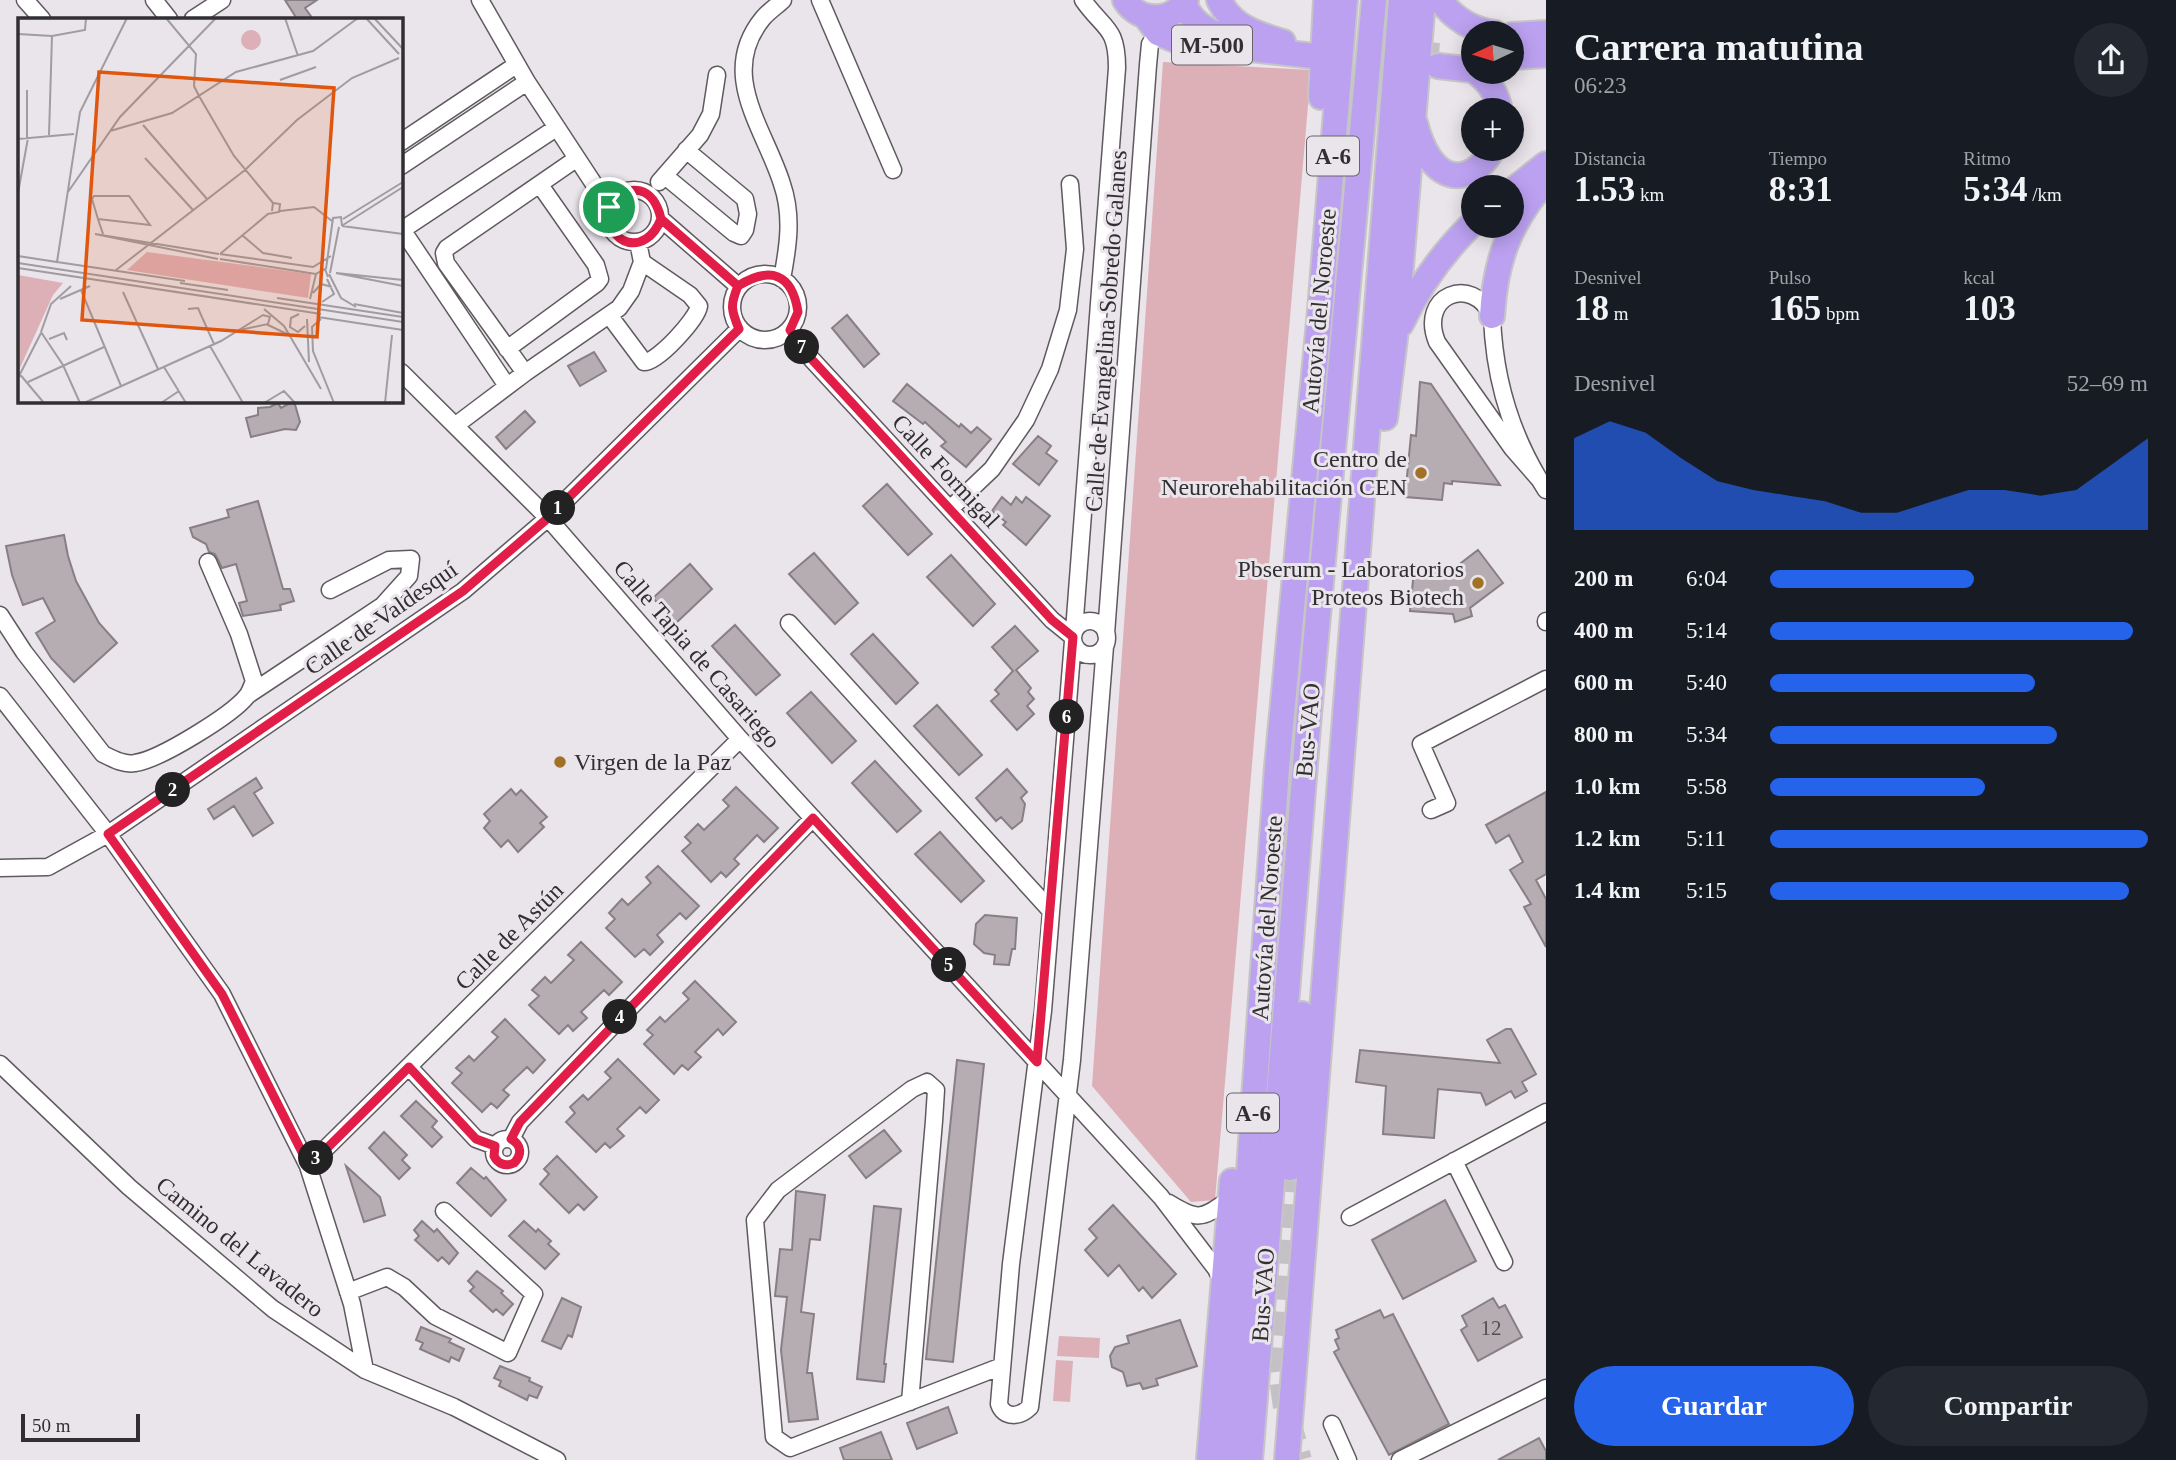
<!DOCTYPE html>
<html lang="es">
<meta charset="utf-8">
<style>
body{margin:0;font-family:"Times New Roman",serif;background:#242831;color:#f1f3f6;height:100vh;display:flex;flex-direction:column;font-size:26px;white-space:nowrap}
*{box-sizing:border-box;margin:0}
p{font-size:23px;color:#9ea1a6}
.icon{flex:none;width:38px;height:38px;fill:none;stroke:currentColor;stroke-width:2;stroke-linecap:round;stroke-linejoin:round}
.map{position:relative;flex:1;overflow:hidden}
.panel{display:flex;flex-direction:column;background:#171b24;width:630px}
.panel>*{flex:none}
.needle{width:46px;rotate:266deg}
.fabs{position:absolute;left:1461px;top:21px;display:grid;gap:14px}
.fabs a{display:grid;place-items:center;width:63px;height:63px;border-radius:50%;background:#171b24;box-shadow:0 4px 18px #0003;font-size:35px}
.scale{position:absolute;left:21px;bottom:18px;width:119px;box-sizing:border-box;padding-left:7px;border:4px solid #312f32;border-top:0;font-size:19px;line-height:24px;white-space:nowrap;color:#312f32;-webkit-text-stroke:5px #eae4eb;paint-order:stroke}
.pin{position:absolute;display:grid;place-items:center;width:60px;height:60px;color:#fff;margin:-30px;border:4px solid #fff;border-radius:50%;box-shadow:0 2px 7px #0007}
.km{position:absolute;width:35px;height:35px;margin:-18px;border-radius:50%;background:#222;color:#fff;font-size:19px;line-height:35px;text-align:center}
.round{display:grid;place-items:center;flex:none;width:74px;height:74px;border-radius:37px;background:#242831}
.head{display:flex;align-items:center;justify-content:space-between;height:119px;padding:0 28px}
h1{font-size:38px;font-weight:600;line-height:52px}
.stats{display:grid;grid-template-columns:repeat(3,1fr);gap:10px;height:119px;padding:7px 28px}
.stats div{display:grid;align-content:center}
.stats b{font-size:35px;font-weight:600}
.stats small{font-size:19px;font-weight:400}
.stats p{font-size:19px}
.chart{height:196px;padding:14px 28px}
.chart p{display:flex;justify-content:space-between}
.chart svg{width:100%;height:126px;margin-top:7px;fill:#2563eb;opacity:.7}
.primary-button{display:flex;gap:14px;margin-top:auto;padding:14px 28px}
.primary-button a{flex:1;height:80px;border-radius:42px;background:#2563eb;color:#fff;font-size:28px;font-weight:600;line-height:80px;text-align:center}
.primary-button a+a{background:#242831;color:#f1f3f6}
ul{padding:0 28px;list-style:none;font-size:23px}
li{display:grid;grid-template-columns:112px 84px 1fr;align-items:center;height:52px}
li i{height:18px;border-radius:9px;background:#2563eb}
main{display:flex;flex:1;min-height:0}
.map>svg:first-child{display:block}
.green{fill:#ddb0b7}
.building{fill:#b6adb2;stroke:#887f84;stroke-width:2}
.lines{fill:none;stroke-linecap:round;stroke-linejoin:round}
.highway-tunnel{stroke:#c5c0c6;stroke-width:24;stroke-dasharray:24 12;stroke-linecap:butt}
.minor-casing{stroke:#605a60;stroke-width:19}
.highway-casing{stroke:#c5c5c6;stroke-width:28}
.minor{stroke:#fff;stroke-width:16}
.highway{stroke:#bca1f1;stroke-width:24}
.route-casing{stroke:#fff;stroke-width:14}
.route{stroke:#e11d48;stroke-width:9}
.poi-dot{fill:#a17125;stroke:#eae4eb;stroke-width:2.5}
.labels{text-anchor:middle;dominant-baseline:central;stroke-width:6;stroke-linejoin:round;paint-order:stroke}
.number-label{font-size:21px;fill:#524e52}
.shield{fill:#eae4eb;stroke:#68656a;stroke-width:2}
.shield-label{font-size:23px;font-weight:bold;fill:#312f32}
.street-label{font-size:24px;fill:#312f32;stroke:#eae4eb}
.poi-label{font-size:24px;fill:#312f32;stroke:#eae4eb;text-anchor:end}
.inset-road{fill:none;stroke:#a09ca1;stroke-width:2}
.view{fill:#df570e;fill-opacity:0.15;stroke:#df570e;stroke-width:3.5}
.inset-edge{fill:none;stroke:#312f32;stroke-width:3.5}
</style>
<main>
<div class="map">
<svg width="1546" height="1460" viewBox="0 0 1546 1460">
<rect width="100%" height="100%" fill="#eae4eb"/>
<path class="green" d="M1163,62l148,8 -96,1130 -24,2 -99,-116z
M1059,1336l41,2 -1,20 -42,-2z
M1056,1360l17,1 -3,41 -17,-1z"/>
<path class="building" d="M285,0h32l-12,8 8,11h-16z
M847,315l32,39 -15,13 -32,-39z
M594,352l12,19 -26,15 -12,-20z
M1420,382l11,2 69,101 -48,-4v3l-8,-1 -2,17 -37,-3 6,-62 5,1z
M907,384l52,43 2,-3 10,9 6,-6 14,12 -25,28 -25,-21 5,-4 -21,-20 -2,2 -30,-23z
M294,401l6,21 -4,8 -11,-1 -34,8 -5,-19 12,-3v-7l12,-1 8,-4 3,5z
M525,411l10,11 -29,27 -10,-12z
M1038,436l13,10 -5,7 11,8 -18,24 -26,-21z
M887,484l45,50 -24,21 -45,-49z
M1002,497l9,8 5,-8 6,6 4,-6 24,19 -24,29 -23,-20 3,-3 -14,-11z
M258,501l25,88h7l4,12 -14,4 1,5 -38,6 -4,-13 8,-2 -11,-37 -14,4 -7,-14 -6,-2 -3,-8 -13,-7 -3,-9 39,-11 -2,-7z
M64,535l4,21 8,25 23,42 18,20 -43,39 -23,-24 -15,-25 19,-12 -12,-23 -20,7 -11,-30 -6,-29z
M1478,550l25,33 -33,25 2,8 -17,6 -2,-8 -43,-3 4,-41 29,2 10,-3z
M814,553l44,50 -23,21 -46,-50z
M951,555l44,49 -22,22 -46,-49z
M690,564l22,25 -36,34 -23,-25z
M735,625l45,50 -24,20 -44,-49z
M1015,626l23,25 -22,19 15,18 -3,4 6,7 -7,7 7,8 -17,16 -26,-29 8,-7 -4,-4 18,-19 -21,-24z
M873,634l45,49 -22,21 -45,-50z
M811,692l45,49 -24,22 -45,-50z
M937,705l45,50 -23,20 -45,-49z
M875,761l46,50 -24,21 -45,-49z
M1007,769l20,23 -6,6 4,6 -3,17 -10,8 -11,-12 -5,4 -20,-23z
M256,778l6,10 -8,5 19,30 -20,13 -19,-30 -20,13 -6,-10z
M736,787l42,41 -14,14 -7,-7 -23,24 5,5 -13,13 -5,-5 -10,10 -29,-31 9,-8 -6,-6 13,-13 6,6 25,-24 -6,-6z
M511,789l5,6 5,-5 26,27 -7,6 4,4 -26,25 -10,-12 -7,7 -17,-19 6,-7 -6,-7z
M1546,792v82l-10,6 10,19v48l-22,-40 7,-3 -21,-34 13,-8 -14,-27 -13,8 -10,-18z
M940,832l44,49 -23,21 -46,-48z
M658,866l41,40 -13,13 -6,-6 -23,22 6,7 -13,13 -6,-6 -9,8 -29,-29 9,-9 -6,-6 13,-14 6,6 23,-22 -5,-6z
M985,915l32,3 -2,31h-3l-3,16 -15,-1 1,-9 -11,-2 -10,-9 2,-20z
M581,942l41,40 -13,13 -5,-5 -23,22 6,6 -14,13 -5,-6 -9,9 -30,-29 10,-9 -7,-6 13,-13 6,6 23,-23 -6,-5z
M695,981l41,41 -13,13 -5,-6 -23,23 6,5 -13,13 -6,-5 -8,9 -30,-30 9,-9 -6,-5 13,-13 5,5 24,-23 -6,-6z
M505,1019l40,41 -12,13 -6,-6 -24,23 6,5 -12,13 -6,-5 -9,9 -30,-29 10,-10 -6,-5 13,-12 5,5 24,-24 -6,-5z
M1506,1029h5l25,45 -14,8 5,9 -12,7 -4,-7 -25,14 -5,-12 -43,-4 -4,49 -51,-4 3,-48 -30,-4 4,-32 140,13 -13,-23z
M618,1059l41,41 -13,13 -6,-6 -23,22 7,7 -14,12 -5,-5 -9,9 -30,-30 9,-9 -5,-6 13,-12 5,5 23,-22 -6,-6z
M957,1060l27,4 -31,298 -27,-3z
M416,1101l21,20 -5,6 10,10 -10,10 -31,-31z
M884,1130l17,21 -35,27 -17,-22z
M384,1132l23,23 -5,5 8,8 -11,11 -30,-31z
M557,1156l40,41 -13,13 -6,-6 -9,9 -29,-29 9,-10 -5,-5z
M346,1166l34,31 5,18 -21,7z
M471,1168l13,11 2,-2 20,23 -15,16 -34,-33z
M796,1191l29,4 -5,45 -10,-1 -9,73 13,2 -7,59h5l6,46 -29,3 -8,-72 6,-53 -12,-1 5,-47 12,1z
M1445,1200l31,61 -73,38 -31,-59z
M1113,1205l63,69 -24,24 -9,-11 -4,4 -20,-26 -11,11 -23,-26 12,-12 -8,-9z
M874,1206l27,3 -17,155h2l-2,18 -27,-3z
M422,1221l12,11 3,-3 21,24 -9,11 -7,-7 -4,4 -23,-21 4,-4 -5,-6z
M524,1221l12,11 2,-3 13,12 -3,3 11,10 -14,15 -36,-33z
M477,1271l26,20 -2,2 12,11 -10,11 -7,-6 -3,3 -23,-21 4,-4 -6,-6z
M562,1298l19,9 -9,30 -4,-2 -7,14 -19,-8z
M1493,1298l6,10 6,-3 17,32 -44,24 -17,-31 6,-4 -5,-10z
M1380,1310l4,8 9,-4 56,110 -60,31 -55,-103 5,-3 -4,-9 4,-2 -3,-8z
M1180,1320l17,46 -41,13 2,6 -15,4 -3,-6 -13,3 -4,-14 -11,-5 -2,-11 5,-9 14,-4 -2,-7z
M421,1327l30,12 -2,3 15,7 -5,12 -8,-4 -2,5 -29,-13 3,-6 -7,-3z
M500,1366l30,12 -1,3 13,6 -5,11 -8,-3 -2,5 -28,-14 2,-5 -7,-3z
M948,1407l9,26 -40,16 -10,-26z
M881,1432l11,28h-48l-4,-12z
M1539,1438l7,13v9h-48z"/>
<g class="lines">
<path class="highway-tunnel" d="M1321,46l118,9
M1290,1168l-12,185 7,55 15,52"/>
<defs>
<path id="minor" d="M25,0l17,19
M154,0l15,19
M480,0l47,82 82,125
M820,0l73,170
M193,19l29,-19
M401,142l115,-77
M401,166l126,-84
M665,176l69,57 7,3 4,-6 3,-16 -3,-15 -59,-49
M659,182l41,-47 11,-21 6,-39
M608 216a26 26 0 1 1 52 0a26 26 0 1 1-52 0Z
M661,219l77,67
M401,228l106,158
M402,230l154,-102
M732 307a33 33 0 1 1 66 0a33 33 0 1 1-66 0Z
M782,279c6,-32 11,-63 0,-95 -17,-55 -65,-110 -19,-166 6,-7 14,-12 20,-18
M609,315l35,47c14,0 53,-43 55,-56l-9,-11 -48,-33
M790,330l15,22 247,268 21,17
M507,349l90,-66 3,-4 -4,-14 -56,-80
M401,372l147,146 192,221 421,458 55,72 7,14
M525,373l-79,-110 -2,-10 3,-5 129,-89
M456,425l69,-52 94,-65 12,-17 11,-29 -4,-20
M1539,479l-27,-31 -75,-106c-19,-47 35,-68 55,-26 2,62 20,122 54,174
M950,509l42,-40 34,-49 24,-51 18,-59 7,-61 -5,-65
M0,615l24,37 79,102c10,5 21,11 32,9 24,-3 97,-48 112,-67 3,-4 5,-10 7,-15l-15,-47 -31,-72
M1546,621v1
M1073 638a17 17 0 1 1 34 0a17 17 0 1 1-34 0Z
M789,623l262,288
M1074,631l43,-563c0,-42 -13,-38 -34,-68
M1106,634l42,-569 2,-21 8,-11
M1073,641l-30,370 -32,253 -12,140c5,15 21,13 31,3l42,-347 33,-414
M248,695l134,-89 27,-30 2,-17 -22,1 -59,30
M0,696l108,138 114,160 86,172 44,138 13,66
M1431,810l16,-7 -26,-59 125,-65
M0,868l48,-1 60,-33 355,-243 85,-73 191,-189
M0,1064l129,123 144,122 92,61 89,37 103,53
M409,1067l67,72 19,7
M494 1152a13 13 0 1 1 26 0a13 13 0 1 1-26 0Z
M511,1139l9,-17 293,-304
M1454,1161l50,101
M308,1166l432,-427
M1169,1203c31,19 33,15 61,-4
M1350,1217l196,-105
M348,1292l39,-15 17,10 31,29 73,37 26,-59 -90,-83
M910,1402l24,-281 2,-31 -9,-8 -15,7 -134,101 -23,30 19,217 16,11 212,-82
M1332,1424l16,36
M1400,1460l146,-72"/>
<path id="highway" d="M1125,0c14,23 47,23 61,0
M1219,0c13,27 37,34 64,42
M1440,0c14,19 32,30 55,33
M1184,3c8,21 26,31 47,35
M1146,17l12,16 20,8 136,15
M1512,35l34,-2
M1512,57l34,-2
M1438,66l36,4
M1321,97l5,-97
M1415,123c31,121 131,1 61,-51
M1512,191l34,-27
M1492,316c3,-54 17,-94 54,-135
M1401,324c18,-38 42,-72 73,-102
M1385,418l10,-80 28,-338
M1290,1168l12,-154
M1209,1460l23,-279
M1229,1460l48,-693 43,-456 25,-311
M1250,1460l59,-746 65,-714
M1287,1460l114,-1460"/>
</defs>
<use href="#minor" class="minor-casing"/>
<use href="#highway" class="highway-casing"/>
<use href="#minor" class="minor"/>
<use href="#highway" class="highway"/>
</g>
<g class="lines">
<defs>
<path id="route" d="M609,207c21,-27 45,-20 52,12l77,67c-8,19 -7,24 1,43l-191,189 -85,73 -355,243 114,160 87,172 100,-99 67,72 19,7 -1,10c4,8 11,11 20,7 8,-8 8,-18 -3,-24l9,-17 293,-304 224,244 36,-425 -21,-17 -247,-268 -15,-22 8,-18c-6,-39 -28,-46 -60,-26l-77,-67c-15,38 -55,28 -52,-12"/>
</defs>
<use href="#route" class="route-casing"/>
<use href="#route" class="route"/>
</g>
<g class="poi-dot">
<circle cx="1421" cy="473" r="7"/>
<circle cx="1478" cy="583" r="7"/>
<circle cx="560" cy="762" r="7"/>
</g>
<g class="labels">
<g class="number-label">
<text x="1491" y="1328">12</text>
</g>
<g class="shield">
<rect x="1172" y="25.5" width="80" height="39" rx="5"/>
<rect x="1307" y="136.5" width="52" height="39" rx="5"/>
<rect x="1227" y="1093.5" width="52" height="39" rx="5"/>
</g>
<g class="shield-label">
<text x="1212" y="45">M-500</text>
<text x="1333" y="156">A-6</text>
<text x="1253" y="1113">A-6</text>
</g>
<g class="street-label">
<text transform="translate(1319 311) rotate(-85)">Autovía del Noroeste</text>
<text transform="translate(1106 331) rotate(-86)">Calle de Evangelina Sobredo Galanes</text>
<text transform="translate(946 471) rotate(47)">Calle Formigal</text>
<text transform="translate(381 618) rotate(-35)">Calle de Valdesquí</text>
<text transform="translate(697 654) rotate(49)">Calle Tapia de Casariego</text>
<text transform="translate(1308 730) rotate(-85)">Bus-VAO</text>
<text transform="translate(1267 918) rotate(-86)">Autovía del Noroeste</text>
<text transform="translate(509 936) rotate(-45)">Calle de Astún</text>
<text transform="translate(240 1247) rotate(39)">Camino del Lavadero</text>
<text transform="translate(1263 1295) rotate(-86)">Bus-VAO</text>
</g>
<g class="poi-label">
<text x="1407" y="459">Centro de<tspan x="1407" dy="28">Neurorehabilitación CEN</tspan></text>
<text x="1464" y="569">Pbserum - Laboratorios<tspan x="1464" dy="28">Proteos Biotech</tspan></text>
<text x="574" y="762" text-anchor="start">Virgen de la Paz</text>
</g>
</g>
<g transform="translate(18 18)">
<rect width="385" height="385" fill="#eae4eb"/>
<path d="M223 22a10 10 0 1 1 20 0a10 10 0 1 1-20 0ZM129,234l164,22 -3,24 -181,-28zM0,257l45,8 -10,12 -34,75z" fill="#ddb0b7"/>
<path class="inset-road" d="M148,0l30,36 -2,32 5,10 35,60 39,47M267,0l13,38M348,0l33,36M356,0l29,31M0,16l34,2 33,-6 1,-12M262,62l36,-13M125,107l64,74M92,113l62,-18 64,-41 77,-21 45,-33M31,117l3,-99M9,120v-48M0,121l56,-5M127,140l48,52M50,174l52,-75 96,-99M0,175l10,-55M262,193l34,-4 18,14M80,201l52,6 -21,-29h-35l-2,3 6,20 5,15M325,201l60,-37M325,207l60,-38M324,208l61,8M224,217l21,18 29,5M202,236l93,13 18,-11M202,236l48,-40 11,-2 1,-8 -7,-1 -1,8M0,238l39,6 23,-150 47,-94M200,241l-123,-25 124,20M202,241l96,15M39,244l128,19M0,245l385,59M0,250l303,46M308,251l7,-51 8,-1 1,9M98,252l129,-100 52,-50 55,-42 47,-20M312,255l9,-46M311,256l12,24 15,9M385,262l-67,-7 67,13M162,265l48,7M63,272l40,96M105,274l35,77M295,275l8,-9 11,3M259,280l126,19M42,281l30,-13M292,281l6,-25 9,-5 3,8M304,284l12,-8 -7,-15M336,286l49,9M170,291l10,-1 16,36M246,291l20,17 37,63M281,296l-8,4 -1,9 8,5 7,-6M300,299l85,13M289,301l2,43M303,301l-9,8 1,24 21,52M248,306l21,10M23,314l22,33 17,38M23,314l10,-28 20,-18M31,321l15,-6 3,7M192,328l33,57M146,349l22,36M0,354l26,31M0,360l23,-45M10,364l76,-35M66,385l137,-62 42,-26 7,2 -2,7 -28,6M143,385l18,-12M246,385l20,-12 11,12M367,385l7,-68"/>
<path class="view" d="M81,54l235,16 -17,249 -235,-17z"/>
<rect width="385" height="385" class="inset-edge"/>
</g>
</svg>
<div class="fabs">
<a><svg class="needle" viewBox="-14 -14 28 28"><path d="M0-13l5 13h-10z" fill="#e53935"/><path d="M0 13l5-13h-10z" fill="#9ea1a6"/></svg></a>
<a>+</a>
<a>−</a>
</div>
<div class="scale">50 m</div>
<div class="pin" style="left:609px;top:207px;background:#1e9e55"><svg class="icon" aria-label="arrive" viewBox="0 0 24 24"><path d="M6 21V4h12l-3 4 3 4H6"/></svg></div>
<b class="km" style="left:558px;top:508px">1</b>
<b class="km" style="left:173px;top:790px">2</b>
<b class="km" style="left:316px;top:1158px">3</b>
<b class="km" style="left:620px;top:1017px">4</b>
<b class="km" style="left:949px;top:965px">5</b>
<b class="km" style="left:1067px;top:717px">6</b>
<b class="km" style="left:802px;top:347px">7</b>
</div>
<section class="panel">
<div class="head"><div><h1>Carrera matutina</h1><p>06:23</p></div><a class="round"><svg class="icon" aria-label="share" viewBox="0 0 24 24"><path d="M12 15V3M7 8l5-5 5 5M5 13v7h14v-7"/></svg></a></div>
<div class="stats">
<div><p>Distancia</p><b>1.53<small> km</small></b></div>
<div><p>Tiempo</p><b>8:31</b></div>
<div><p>Ritmo</p><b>5:34<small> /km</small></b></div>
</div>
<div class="stats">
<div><p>Desnivel</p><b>18<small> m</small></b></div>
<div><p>Pulso</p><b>165<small> bpm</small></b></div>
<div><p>kcal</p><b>103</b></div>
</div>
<div class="chart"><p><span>Desnivel</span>52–69 m</p>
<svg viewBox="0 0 160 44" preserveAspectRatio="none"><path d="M0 44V12L10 6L20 10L30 19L40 27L50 30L60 32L70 34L80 38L90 38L100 34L110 30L120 30L130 32L140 30L150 21L160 12V44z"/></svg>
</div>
<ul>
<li><b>200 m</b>6:04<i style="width:54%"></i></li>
<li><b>400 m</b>5:14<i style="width:96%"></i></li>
<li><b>600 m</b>5:40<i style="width:70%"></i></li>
<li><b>800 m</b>5:34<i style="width:76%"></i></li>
<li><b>1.0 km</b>5:58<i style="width:57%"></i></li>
<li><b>1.2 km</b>5:11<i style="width:100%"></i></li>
<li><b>1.4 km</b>5:15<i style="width:95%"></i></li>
</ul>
<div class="primary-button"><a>Guardar</a><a>Compartir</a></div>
</section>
</main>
